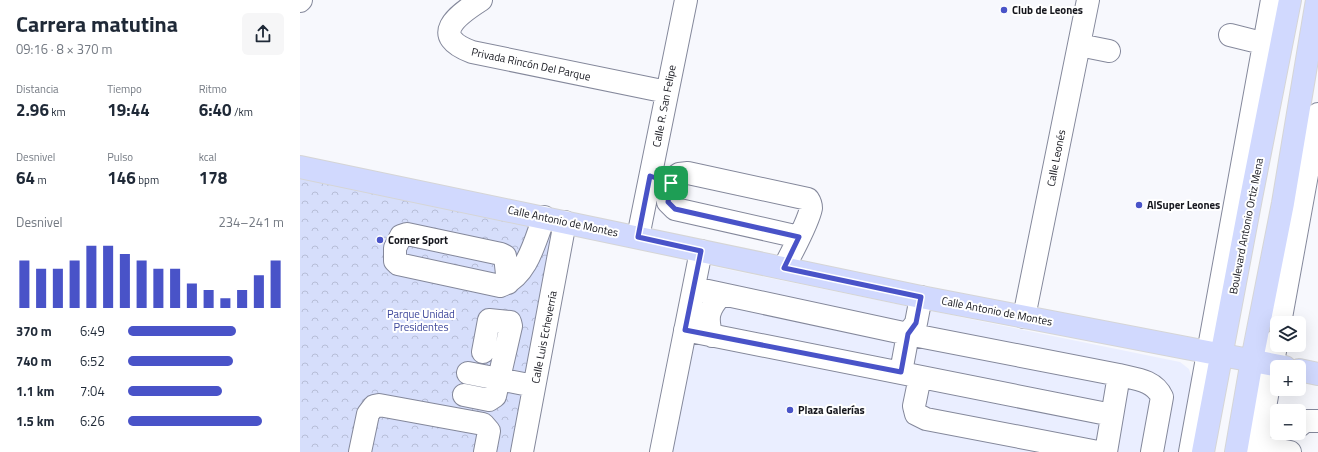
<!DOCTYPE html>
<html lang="es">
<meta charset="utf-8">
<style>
body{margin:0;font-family:"Titillium Web",sans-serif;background:#f6f6f7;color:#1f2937;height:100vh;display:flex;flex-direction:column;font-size:15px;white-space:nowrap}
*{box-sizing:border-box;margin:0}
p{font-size:13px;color:#747a83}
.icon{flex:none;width:22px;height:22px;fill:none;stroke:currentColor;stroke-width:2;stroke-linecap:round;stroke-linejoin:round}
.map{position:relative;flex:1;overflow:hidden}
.side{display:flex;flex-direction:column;background:#fff;width:300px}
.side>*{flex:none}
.controls{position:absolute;left:970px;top:316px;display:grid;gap:8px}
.controls a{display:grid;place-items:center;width:36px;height:36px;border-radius:6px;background:#fff;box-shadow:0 4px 16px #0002;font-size:20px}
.pin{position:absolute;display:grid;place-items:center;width:34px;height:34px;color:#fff;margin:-17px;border-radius:8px;box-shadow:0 2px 6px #0006}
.round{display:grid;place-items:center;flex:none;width:42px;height:42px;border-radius:6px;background:#f6f6f7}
.head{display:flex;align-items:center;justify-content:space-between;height:68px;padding:0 16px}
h1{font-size:22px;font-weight:700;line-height:30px}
.figures{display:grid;grid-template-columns:repeat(3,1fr);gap:6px;height:68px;padding:4px 16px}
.figures div{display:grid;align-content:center}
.figures b{font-size:17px;font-weight:700}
.figures small{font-size:11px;font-weight:400}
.figures p{font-size:11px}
.chart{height:112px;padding:8px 16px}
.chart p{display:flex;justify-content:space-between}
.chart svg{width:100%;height:72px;margin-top:4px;stroke:#4953c8;stroke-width:6}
ul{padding:0 16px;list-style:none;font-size:13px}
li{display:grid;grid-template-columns:64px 48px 1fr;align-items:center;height:30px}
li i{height:10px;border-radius:5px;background:#4953c8}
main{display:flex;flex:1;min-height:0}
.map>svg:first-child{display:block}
.built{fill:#eaeeff}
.park{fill:url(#park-crowns)}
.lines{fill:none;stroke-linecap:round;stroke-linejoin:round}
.minor-casing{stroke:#84889b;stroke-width:24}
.major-casing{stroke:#d5d5d6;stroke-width:24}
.minor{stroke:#fff;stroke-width:22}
.major{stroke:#d1d9fe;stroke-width:22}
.route-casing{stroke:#fff;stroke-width:8}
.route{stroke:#4953c8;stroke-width:5}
.poi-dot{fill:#4953c8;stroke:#fff;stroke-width:1.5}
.labels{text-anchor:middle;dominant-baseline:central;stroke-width:4;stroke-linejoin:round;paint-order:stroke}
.poi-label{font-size:11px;font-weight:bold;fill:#15161d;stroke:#fff;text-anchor:start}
.street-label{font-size:11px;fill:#15161d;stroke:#fff}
.park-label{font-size:11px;fill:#3d479b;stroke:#fff}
</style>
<main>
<section class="side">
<div class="head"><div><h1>Carrera matutina</h1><p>09:16 · 8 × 370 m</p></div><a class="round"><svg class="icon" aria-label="share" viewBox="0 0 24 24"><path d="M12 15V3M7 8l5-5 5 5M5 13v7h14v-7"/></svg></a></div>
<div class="figures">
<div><p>Distancia</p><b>2.96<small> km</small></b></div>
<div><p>Tiempo</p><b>19:44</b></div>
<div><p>Ritmo</p><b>6:40<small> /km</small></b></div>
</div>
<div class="figures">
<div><p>Desnivel</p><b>64<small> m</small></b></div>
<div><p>Pulso</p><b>146<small> bpm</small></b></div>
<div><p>kcal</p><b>178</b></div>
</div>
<div class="chart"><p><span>Desnivel</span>234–241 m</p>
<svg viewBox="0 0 160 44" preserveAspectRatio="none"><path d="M5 44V15M15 44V20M25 44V20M35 44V15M45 44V6M55 44V6M65 44V11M75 44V15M85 44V20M95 44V20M105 44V29M115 44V33M125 44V38M135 44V33M145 44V24M155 44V15"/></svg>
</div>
<ul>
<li><b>370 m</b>6:49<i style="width:69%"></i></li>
<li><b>740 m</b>6:52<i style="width:67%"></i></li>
<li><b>1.1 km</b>7:04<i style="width:60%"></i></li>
<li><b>1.5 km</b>6:26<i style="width:86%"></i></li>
</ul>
</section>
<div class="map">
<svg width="1018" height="452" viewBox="0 0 1018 452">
<defs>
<pattern id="park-crowns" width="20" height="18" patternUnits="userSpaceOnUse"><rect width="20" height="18" fill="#d6defb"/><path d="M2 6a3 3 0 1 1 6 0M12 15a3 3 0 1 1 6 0" fill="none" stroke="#b7bed7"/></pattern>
</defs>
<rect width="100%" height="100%" fill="#f7f8fd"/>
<path class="built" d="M411,266l469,96 9,7 3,10 -10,73h-511l37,-185z"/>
<path class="park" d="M0,173l261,52 -42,227h-219z"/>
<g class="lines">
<defs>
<path id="minor" d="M181,0c-25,16 -52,36 -9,52l195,40
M0,1l1,-1
M930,35l48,12
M779,45l30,6
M338,237l48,-237
M484,268c7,-15 24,-44 27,-60 0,-4 -1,-6 -3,-9l-120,-26 -9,1c-9,5 -13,18 -11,28l7,7 124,28
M208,283l-3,-27 -4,-2 -94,-20 -6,2 -6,12v13l3,3 102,22c27,-9 35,-45 44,-69
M394,288l214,46 211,41c17,4 35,5 43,22l-10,55
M724,317l64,-317
M980,323l38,-209
M385,330l427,85
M412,336c-6,-18 -4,-27 9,-41
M601,372l7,-38 8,-11 5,-26
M168,373l66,13
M620,377l-6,29 2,8 10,5 172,33
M164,395l25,5 6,-4 16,-70 -1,-4 -21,-2 -6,32
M999,426l6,-5h13
M958,446l32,6
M60,452l8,-38 6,-8 5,-1 104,19 6,7 -4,21
M222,452l43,-230
M361,452l40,-201
M806,452l13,-77
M890,452l82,-452
M957,452l20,-112"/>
<path id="major" d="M0,167l621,130 364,70
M999,370l19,4
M903,452l48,-254 39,-198
M936,452l16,-92 31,-157 34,-203"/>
</defs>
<use href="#minor" class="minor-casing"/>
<use href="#major" class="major-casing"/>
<use href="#minor" class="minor"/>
<use href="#major" class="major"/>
</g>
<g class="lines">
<defs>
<path id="route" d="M350,176l21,7 -3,19 7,7 124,28 -15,31 137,29 -5,26 -8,11 -7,38 -216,-42 16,-79 -63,-14z"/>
</defs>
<use href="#route" class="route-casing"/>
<use href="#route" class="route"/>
</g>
<g class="poi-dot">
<circle cx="704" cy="10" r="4"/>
<circle cx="839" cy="205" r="4"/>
<circle cx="80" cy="240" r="4"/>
<circle cx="490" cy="410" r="4"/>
</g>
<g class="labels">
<g class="poi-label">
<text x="712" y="10">Club de Leones</text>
<text x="847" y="205">AlSuper Leones</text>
<text x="88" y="240">Corner Sport</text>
<text x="498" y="410">Plaza Galerías</text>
</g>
<g class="street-label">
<text transform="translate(231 64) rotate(12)">Privada Rincón Del Parque</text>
<text transform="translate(364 106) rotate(-79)">Calle R. San Felipe</text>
<text transform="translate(756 158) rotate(-79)">Calle Leonés</text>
<text transform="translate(263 221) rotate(12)">Calle Antonio de Montes</text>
<text transform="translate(946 226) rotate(-79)">Boulevard Antonio Ortiz Mena</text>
<text transform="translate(697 311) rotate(11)">Calle Antonio de Montes</text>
<text transform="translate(244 337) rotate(-79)">Calle Luis Echeverría</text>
</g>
<g class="park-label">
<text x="121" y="314">Parque Unidad<tspan x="121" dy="13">Presidentes</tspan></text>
</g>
</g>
</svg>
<div class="controls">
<a><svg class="icon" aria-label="layers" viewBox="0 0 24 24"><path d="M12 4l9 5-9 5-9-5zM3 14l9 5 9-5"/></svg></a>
<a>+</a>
<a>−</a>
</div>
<div class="pin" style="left:371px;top:183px;background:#1e9e55"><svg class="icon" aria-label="arrive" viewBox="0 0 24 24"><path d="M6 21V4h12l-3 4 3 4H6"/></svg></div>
</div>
</main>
